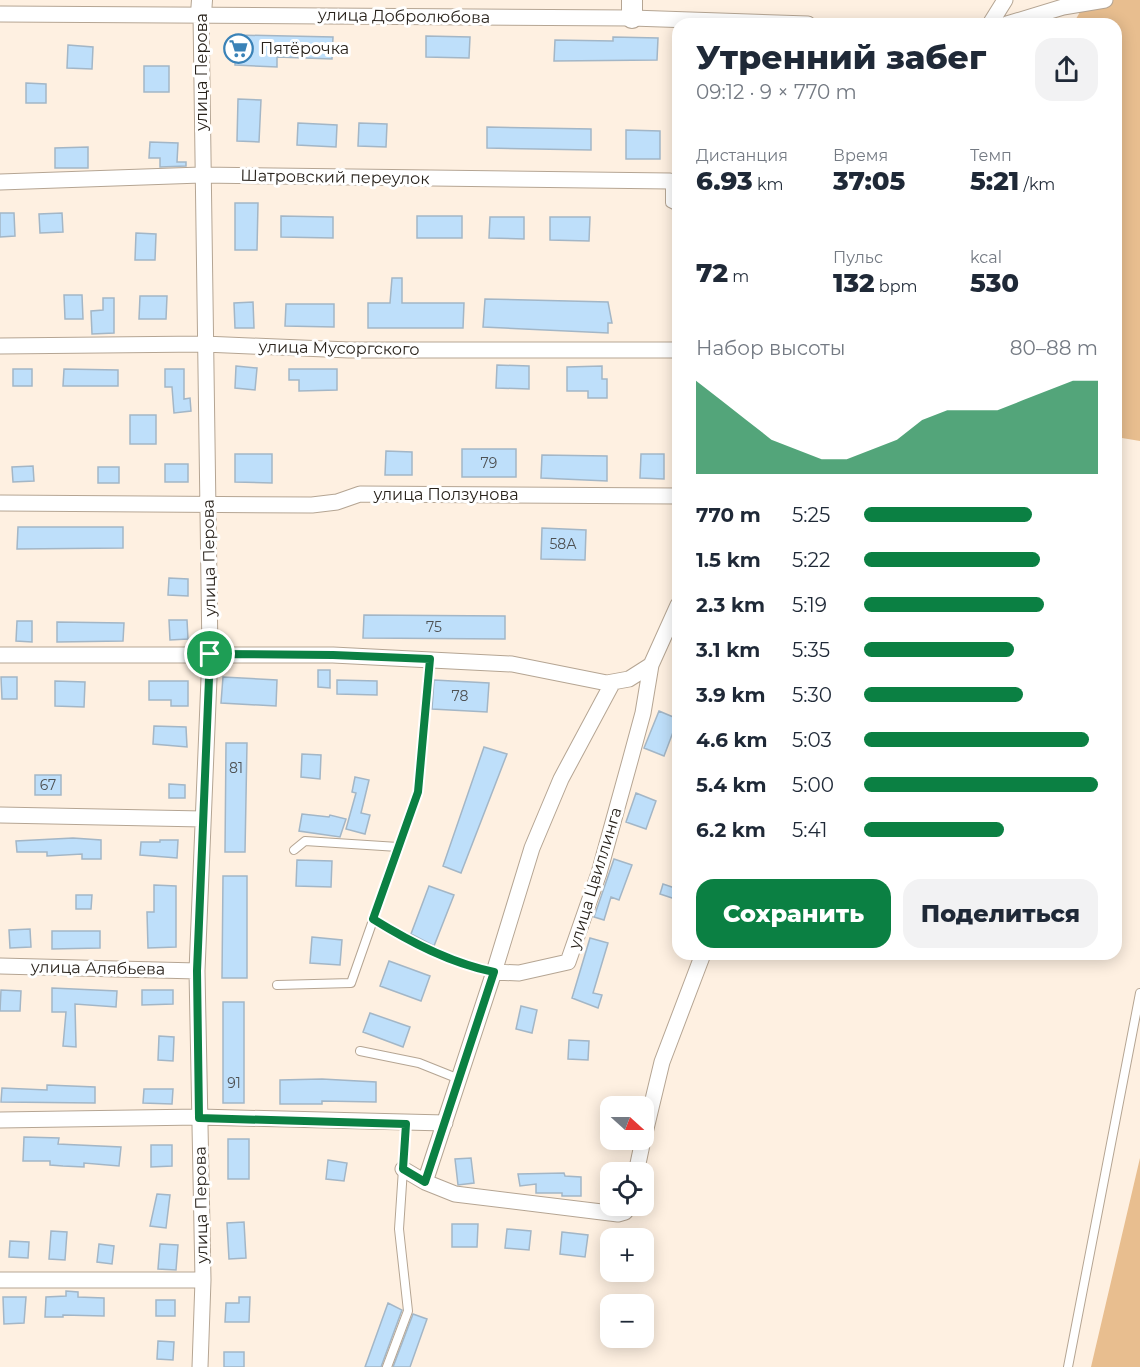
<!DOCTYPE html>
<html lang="ru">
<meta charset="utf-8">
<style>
body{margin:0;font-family:Montserrat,sans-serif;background:#f2f2f3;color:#1f2937;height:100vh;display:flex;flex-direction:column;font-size:22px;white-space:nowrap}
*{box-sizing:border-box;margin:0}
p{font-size:20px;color:#747a83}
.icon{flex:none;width:33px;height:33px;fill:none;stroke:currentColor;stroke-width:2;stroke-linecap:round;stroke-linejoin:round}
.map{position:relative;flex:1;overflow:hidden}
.panel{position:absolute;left:672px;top:18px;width:450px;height:942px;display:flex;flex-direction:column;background:#fff;border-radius:18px;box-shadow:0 3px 15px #0003}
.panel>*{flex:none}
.needle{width:39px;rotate:111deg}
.controls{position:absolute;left:600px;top:1096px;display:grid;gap:12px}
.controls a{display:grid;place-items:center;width:54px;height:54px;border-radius:12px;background:#fff;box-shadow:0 3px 15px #0003;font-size:30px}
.pin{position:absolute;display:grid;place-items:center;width:51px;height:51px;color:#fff;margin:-26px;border:3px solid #fff;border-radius:50%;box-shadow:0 2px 6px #0007}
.round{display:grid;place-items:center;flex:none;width:63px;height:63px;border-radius:18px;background:#f2f2f3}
.head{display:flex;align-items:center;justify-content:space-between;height:102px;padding:0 24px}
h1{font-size:33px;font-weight:800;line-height:45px}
.figures{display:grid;grid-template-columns:repeat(3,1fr);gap:9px;height:102px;padding:6px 24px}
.figures div{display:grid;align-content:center}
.figures b{font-size:26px;font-weight:800}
.figures small{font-size:16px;font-weight:400}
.figures p{font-size:16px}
.chart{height:168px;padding:12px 24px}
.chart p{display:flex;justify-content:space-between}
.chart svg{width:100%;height:108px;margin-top:6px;fill:#0b8043;opacity:.7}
.button{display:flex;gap:12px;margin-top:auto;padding:12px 24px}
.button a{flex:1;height:69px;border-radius:18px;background:#0b8043;color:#fff;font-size:24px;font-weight:800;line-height:69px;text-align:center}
.button a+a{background:#f2f2f3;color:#1f2937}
ul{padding:0 24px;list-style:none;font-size:20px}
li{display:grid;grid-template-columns:96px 72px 1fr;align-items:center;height:45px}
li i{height:15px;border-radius:8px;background:#0b8043}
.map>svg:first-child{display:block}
.green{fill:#e8be8f}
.building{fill:#bedffa;stroke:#a3b6c6;stroke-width:1.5}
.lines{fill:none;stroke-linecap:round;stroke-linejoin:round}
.service-casing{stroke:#b5a593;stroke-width:10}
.minor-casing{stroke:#b5a593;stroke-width:17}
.tertiary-casing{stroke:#b5a593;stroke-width:22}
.service{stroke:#fff;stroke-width:8}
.minor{stroke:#fff;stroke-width:15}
.tertiary{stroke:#fff;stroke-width:20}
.route-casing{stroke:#fff;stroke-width:12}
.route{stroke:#0b8043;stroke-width:8}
.labels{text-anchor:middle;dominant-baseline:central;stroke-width:6;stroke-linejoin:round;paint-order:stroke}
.number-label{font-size:14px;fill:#4e5153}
.street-label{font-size:16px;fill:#28221b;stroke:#fff}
.poi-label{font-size:16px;fill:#28221b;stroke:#fff;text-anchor:start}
</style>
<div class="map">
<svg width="1140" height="1367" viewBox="0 0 1140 1367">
<rect width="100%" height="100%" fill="#fef0e1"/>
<path class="green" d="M1087,0h53v441l-24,-4v-413h-43z
M1140,1158v209h-49z"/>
<path class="building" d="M236,35l97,2 -1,22 -55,-2v10l-42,-2z
M426,36l44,1 -1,21 -43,-1z
M613,37l45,1 -1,22 -103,1 1,-21 58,1z
M68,45l25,2 -1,22 -25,-1z
M144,66h25v26h-25z
M26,83l20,1v19h-20z
M238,99l23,1 -2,42 -22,-1z
M298,123l39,2 -1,22 -39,-2z
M359,123l28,1 -1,23 -28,-1z
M487,127l104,2v21l-104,-2z
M626,130l34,1v28h-34z
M150,142l28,1 -1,19h9v4l-26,1v-9h-11z
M88,147v21h-33v-20z
M235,203h23l-1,47h-22z
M0,213h14l1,23 -15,1z
M62,213l1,19 -23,1 -1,-19z
M281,216l52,1v21l-52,-1z
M417,216h45v22h-45z
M490,217h34v22l-35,-1z
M550,217h40l-1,24 -39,-1z
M136,233l20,1 -1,26h-20z
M392,278h10v25h62l-1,25h-95v-25h22z
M64,295h18l1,24h-18z
M140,296h27l-1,23h-27z
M103,298h11v35l-22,1 -1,-23 12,-1z
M485,299l123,3 4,21h-4v10l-125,-6z
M253,302l1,26h-19l-1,-25z
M286,304h48v23l-49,-1z
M497,365l32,1v23l-33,-1z
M236,366l21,2 -2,22 -20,-2z
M602,366v13h5v19h-19v-7h-21v-24z
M13,369h19v17h-19z
M64,369l54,1v16h-55z
M165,369h19v30l6,-1 1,13 -17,2 -2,-26h-7z
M289,369h48v21l-38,1v-11h-10z
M130,415h26v29h-26z
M462,449h54v28h-54z
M386,451l26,1v23h-27z
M235,454h37v29l-37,-1z
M641,454h23v25l-24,-1z
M542,455l65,1v25l-66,-3z
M165,464h23v18h-23z
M33,466l1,15 -21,1 -1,-15z
M98,467h21v16h-21z
M18,527h105v21l-106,1z
M542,528l44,2 -1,30 -44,-1z
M169,578l19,1v17l-20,-1z
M364,615l141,1v23l-142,-1z
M169,620h18l1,19 -18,1z
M17,621h15v21l-16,-1z
M57,622l67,1 -1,18 -66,1z
M318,670h12v18l-12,-1z
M1,677h16v22h-15z
M223,677l54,3 -1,26 -55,-3z
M337,680l40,1v14l-40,-1z
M434,680l55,3 -2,29 -55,-3z
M55,681l30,1 -1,25 -29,-1z
M149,681h39v25h-17v-6h-22z
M659,711l19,8 -14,37 -20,-8z
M154,726l32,1 1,20 -34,-3z
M226,743h21l-2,109h-20z
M484,747l23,7 -46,119 -18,-7z
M302,754l19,1 -1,24 -19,-2z
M35,775h26v20h-26z
M355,777l14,3 -8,33 9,2 -5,19 -19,-5 10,-36 -4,-1z
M169,784l16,1v13h-16z
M636,793l20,8 -10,28 -20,-7z
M302,814l27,3 1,-2 16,4 -6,18 -41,-6z
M73,838l28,2v19h-19v-5l-35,2v-4h-30l-1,-11z
M160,840h18l-1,18 -37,-3 1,-13h19z
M614,859l18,6 -13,35 -8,-3 -7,23 -10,-3z
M297,860l35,1 -1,26 -35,-1z
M223,876h24v102h-25z
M663,884l15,5v11l-18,-6z
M154,885l22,1v61l-28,1 -1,-36h7z
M429,886l25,9 -20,51 -23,-12z
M76,895h16l-1,14h-15z
M30,929l1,18 -21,1 -1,-18z
M52,931h48v17l-48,1z
M312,937l30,3 -2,25 -30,-2z
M590,938l18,5 -15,50 9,2 -4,13 -26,-10z
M389,961l41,15 -9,25 -41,-15z
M52,988l65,3 -1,16 -41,-3 1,43 -13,-1 3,-34h-14z
M1,990l20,1 -1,20h-20z
M142,990h31v14l-31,1z
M223,1002h21v101h-21z
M521,1006l16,4 -5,23 -16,-4z
M370,1013l40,14 -7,20 -40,-15z
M159,1036l15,1 -1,24 -15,-1z
M569,1040l20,1 -1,19 -20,-1z
M322,1079l54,3v20l-54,-1v3h-42v-24z
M47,1085l48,2v16l-94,-1 1,-14 45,2z
M144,1089h29l-1,15 -29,-1z
M24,1137l35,1 -1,6 63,3 -2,19 -35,-3v4l-21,-1 -13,-1v-4h-27z
M228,1139h21v40h-21z
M151,1145h21v21l-21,1z
M471,1158l3,25 -16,2 -3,-26z
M328,1160l19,3 -3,18 -18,-2z
M564,1173l1,3 16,1v19h-19v-3h-26v-9l-16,2 -2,-12z
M157,1194l13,1 -4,33 -16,-2z
M244,1222l2,36 -17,1 -2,-36z
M452,1224h26l-1,23h-25z
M507,1229l24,2 -2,19 -24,-2z
M51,1231l16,1 -2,28 -16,-1z
M562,1232l26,3 -3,22 -25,-3z
M10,1241l19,1 -1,16 -19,-1z
M99,1244l15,2 -2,18 -15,-2z
M160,1244l18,1 -2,25 -18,-1z
M66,1291l12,1v5l26,1v18l-41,-1v2h-18l1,-20 20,-1z
M3,1297h23l-2,26 -20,1z
M239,1297h11l-1,25h-24l1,-19h13z
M156,1300h19v16h-19z
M388,1303l14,7 -21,57h-16z
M413,1314l14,5 -17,48h-17z
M158,1341l16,1 -1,18 -16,-1z
M224,1352h20v15h-20z"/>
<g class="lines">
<defs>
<path id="service" d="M670,181v22l8,4
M294,850l11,-9 93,6
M373,919c37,23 77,44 121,53
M277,985l74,-2 67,-191 12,-133
M360,1051l59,12 40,16
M387,1367l21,-56 -9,-82 7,-105
M1068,1367l72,-374"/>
<path id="minor" d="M0,14l632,4 176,6
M990,24l15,-24
M1007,24l56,-17 42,-7
M0,182l201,-7 469,6
M0,346l204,-2 145,6h329
M0,503l312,2 25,-3 23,-8 318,2
M0,655h333l179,9 95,19 22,-4 22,-14
M0,815l203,4
M0,966l197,5
M494,972l38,-124 29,-69 52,-97
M0,1120l199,-3 246,6
M644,1137l18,-75 41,-108
M403,1169l22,13
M636,1173l7,-33
M630,1206l-5,6 -7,2 -163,-20 -30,-12 69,-210 25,1 49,-11 31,-89 31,-112 13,-48 8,-48 27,-60
M0,1280h203
M200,1367l3,-87 -6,-309 13,-317 -9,-640"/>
<path id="tertiary" d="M201,14l1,-14
M632,18v-18"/>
</defs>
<use href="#service" class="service-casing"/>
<use href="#minor" class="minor-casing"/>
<use href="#tertiary" class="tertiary-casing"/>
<use href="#service" class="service"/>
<use href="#minor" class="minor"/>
<use href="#tertiary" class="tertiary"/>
</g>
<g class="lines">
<defs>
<path id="route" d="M210,654l123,1 97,4 -12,133 -45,127c37,23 77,44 121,53l-69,210 -22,-13 3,-45 -207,-6 -2,-147z"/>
</defs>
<use href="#route" class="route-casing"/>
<use href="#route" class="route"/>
</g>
<defs>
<symbol id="supermarket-ring" viewBox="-11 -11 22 22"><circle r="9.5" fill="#fff" stroke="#3a82b7" stroke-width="1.5"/><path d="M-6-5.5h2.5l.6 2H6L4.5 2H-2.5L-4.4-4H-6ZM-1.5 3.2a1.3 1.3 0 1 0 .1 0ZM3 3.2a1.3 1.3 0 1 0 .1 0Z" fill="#3a82b7"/></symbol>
</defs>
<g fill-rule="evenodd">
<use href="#supermarket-ring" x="222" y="32" width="33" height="33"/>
</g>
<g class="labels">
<g class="number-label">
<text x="489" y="463">79</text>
<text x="563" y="544">58А</text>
<text x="434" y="627">75</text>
<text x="460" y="696">78</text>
<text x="236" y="768">81</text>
<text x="48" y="785">67</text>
<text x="234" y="1083">91</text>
</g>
<g class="street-label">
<text transform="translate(404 16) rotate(1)">улица Добролюбова</text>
<text transform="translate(201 72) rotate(-90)">улица Перова</text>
<text transform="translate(335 177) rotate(1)">Шатровский переулок</text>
<text transform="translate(339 348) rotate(1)">улица Мусоргского</text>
<text x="446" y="494">улица Ползунова</text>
<text transform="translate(209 558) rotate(-91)">улица Перова</text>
<text transform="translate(595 878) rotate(-73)">улица Цвиллинга</text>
<text transform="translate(98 968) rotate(1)">улица Алябьева</text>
<text transform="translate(201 1205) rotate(-91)">улица Перова</text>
</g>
<g class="poi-label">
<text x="260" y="48">Пятёрочка</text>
</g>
</g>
</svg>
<div class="controls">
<a><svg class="needle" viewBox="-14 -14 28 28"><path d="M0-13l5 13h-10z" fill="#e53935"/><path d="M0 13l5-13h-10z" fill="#747a83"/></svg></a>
<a><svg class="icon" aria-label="locate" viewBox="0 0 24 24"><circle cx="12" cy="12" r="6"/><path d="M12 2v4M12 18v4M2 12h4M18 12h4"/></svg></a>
<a>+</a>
<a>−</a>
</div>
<div class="pin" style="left:210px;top:654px;background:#1e9e55"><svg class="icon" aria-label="arrive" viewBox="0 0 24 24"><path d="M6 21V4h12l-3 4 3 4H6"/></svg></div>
<section class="panel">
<div class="head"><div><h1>Утренний забег</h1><p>09:12 · 9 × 770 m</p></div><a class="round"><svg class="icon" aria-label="share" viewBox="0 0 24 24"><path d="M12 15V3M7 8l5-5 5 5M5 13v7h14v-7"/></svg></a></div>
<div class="figures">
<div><p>Дистанция</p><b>6.93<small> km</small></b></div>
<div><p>Время</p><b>37:05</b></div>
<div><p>Темп</p><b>5:21<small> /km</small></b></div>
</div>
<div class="figures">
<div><b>72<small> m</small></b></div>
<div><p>Пульс</p><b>132<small> bpm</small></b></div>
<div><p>kcal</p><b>530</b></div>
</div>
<div class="chart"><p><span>Набор высоты</span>80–88 m</p>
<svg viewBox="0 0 160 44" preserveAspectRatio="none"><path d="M0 44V6L10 14L20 22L30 30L40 34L50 38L60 38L70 34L80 30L90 22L100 18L110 18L120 18L130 14L140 10L150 6L160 6V44z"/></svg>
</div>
<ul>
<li><b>770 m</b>5:25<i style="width:72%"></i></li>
<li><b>1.5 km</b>5:22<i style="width:75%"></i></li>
<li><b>2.3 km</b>5:19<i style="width:77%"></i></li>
<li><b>3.1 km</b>5:35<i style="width:64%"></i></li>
<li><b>3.9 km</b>5:30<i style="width:68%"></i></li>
<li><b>4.6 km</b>5:03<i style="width:96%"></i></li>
<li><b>5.4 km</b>5:00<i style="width:100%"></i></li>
<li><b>6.2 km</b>5:41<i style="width:60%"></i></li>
</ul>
<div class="button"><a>Сохранить</a><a>Поделиться</a></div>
</section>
</div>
